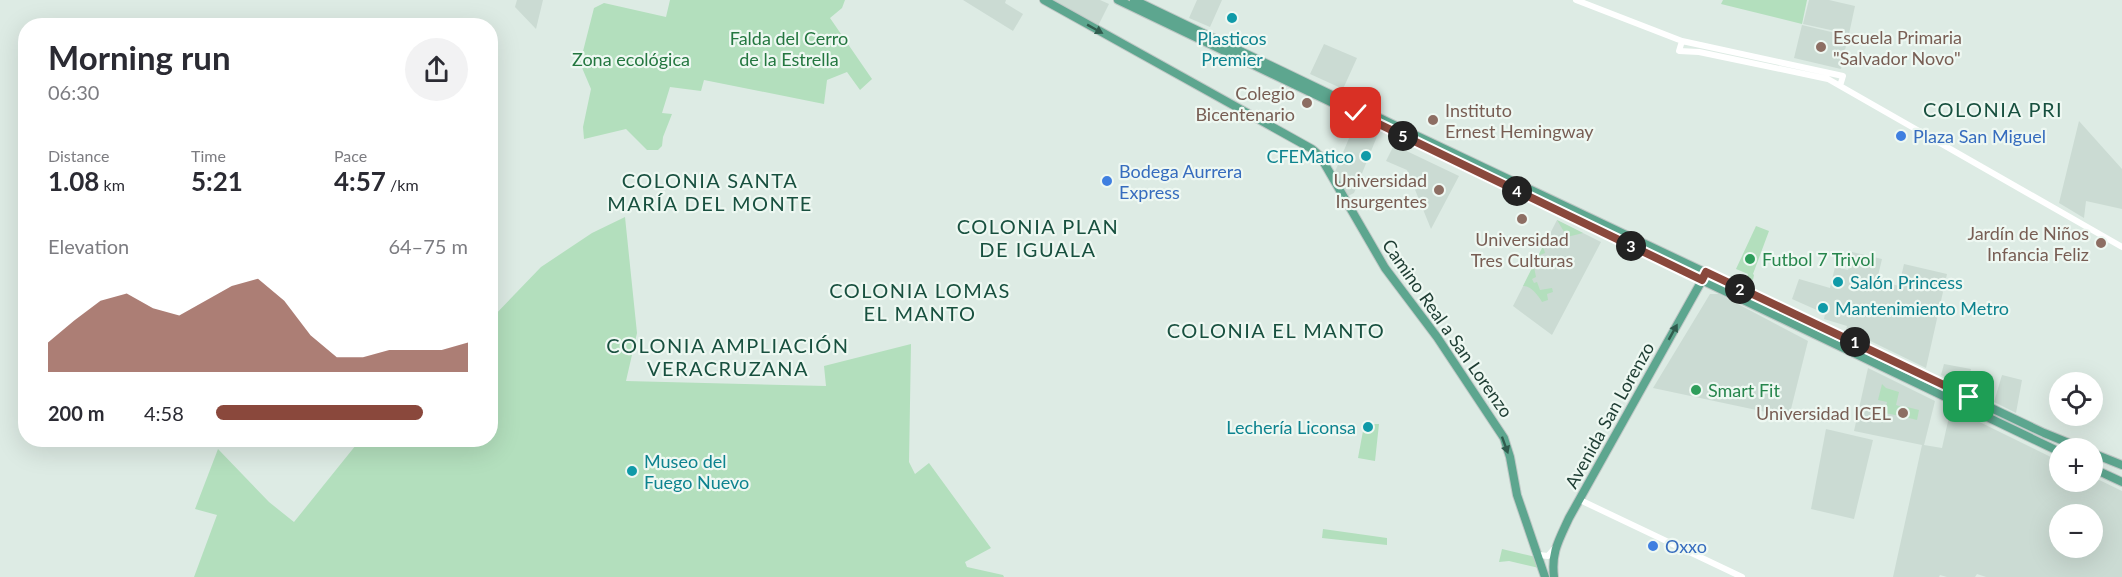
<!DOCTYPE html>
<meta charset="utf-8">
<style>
body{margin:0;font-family:Lato,sans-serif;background:#f2f2f3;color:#2b2b33;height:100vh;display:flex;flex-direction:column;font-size:22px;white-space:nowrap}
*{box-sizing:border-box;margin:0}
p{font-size:20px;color:#7c7c81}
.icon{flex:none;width:33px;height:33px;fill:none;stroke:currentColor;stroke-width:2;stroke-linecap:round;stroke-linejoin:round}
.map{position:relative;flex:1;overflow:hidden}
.details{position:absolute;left:18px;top:18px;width:480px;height:429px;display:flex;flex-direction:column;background:#fff;border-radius:24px;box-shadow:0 6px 24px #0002}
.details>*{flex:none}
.tools{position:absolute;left:2049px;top:372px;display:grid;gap:12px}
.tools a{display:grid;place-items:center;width:54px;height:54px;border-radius:50%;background:#fff;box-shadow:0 6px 24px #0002;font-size:30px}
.pin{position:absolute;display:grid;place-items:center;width:51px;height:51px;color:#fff;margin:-26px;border-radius:12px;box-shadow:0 3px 9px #0006}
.km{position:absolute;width:30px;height:30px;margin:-15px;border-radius:50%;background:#222;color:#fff;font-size:16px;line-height:30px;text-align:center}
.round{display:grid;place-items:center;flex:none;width:63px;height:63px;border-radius:32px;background:#f2f2f3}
.overview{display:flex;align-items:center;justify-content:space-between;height:102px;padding:0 30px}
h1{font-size:33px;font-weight:700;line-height:45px}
.stats{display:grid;grid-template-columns:repeat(3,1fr);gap:9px;height:102px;padding:6px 30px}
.stats div{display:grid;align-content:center}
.stats b{font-size:26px;font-weight:700}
.stats small{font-size:16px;font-weight:400}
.stats p{font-size:16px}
.chart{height:168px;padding:12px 30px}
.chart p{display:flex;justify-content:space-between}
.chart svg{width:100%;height:108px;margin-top:6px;fill:#8a483c;opacity:.7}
ul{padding:0 30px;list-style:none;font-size:20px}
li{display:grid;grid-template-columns:96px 72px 1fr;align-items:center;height:45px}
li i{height:15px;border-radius:8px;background:#8a483c}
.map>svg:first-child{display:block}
.built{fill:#cbdbd3;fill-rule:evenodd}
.green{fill:#b3dfbd}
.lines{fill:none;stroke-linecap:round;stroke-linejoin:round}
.major-casing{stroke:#c0c8c6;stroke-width:10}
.minor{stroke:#fff;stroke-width:6}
.major{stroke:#5da68f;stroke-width:8}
.oneway{fill:#305c4e}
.route-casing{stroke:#fff;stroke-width:12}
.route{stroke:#8a483c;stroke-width:8}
.culture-dot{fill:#0f9aa8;stroke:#eef8f2;stroke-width:2}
.education-dot{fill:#8d6e63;stroke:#eef8f2;stroke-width:2}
.shop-dot{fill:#3f7fe0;stroke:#eef8f2;stroke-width:2}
.leisure-dot{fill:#2e9e5b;stroke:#eef8f2;stroke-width:2}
.labels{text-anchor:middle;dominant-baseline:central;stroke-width:4.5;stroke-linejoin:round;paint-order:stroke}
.education-label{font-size:18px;fill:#785e54;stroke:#eef8f2;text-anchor:end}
.park-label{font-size:18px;fill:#247740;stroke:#eef8f2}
.culture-label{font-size:18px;fill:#0d838f;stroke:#eef8f2;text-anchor:start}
.shop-label{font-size:18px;fill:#366cbe;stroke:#eef8f2;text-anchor:start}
.leisure-label{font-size:18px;fill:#27864d;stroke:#eef8f2;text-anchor:start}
.street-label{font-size:18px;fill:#1d3c32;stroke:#eef8f2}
.neighbourhood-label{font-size:20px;letter-spacing:1.5px;fill:#18503f;stroke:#eef8f2}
</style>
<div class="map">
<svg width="2122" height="577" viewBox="0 0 2122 577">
<rect width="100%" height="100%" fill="#ddebe4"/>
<path class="built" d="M517,0h26l-7,29 -21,-22z
M963,0h43l-1,3 18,11 -10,17z
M1049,0h51l9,4 -12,24z
M1197,0h25l-12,27 -21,-9z
M1809,0h20l26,6 -6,28 -46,-10z
M1802,25l46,11 -7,33 -47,-11z
M1324,44l33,14 -14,31 -33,-15z
M2079,121l43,48v40l-36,-8 -2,17 -25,-15z
M1355,124l23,10 -24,59 -6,3 -14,-22z
M1394,145l65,31 -28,53 -24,-59 -21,-9z
M1557,220l44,22 -49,93 -39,-29z
M1852,252l30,7 -5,21 22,6 5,-22 43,10 -21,94 -68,-33 1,-4h-13l1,-5 -23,-7 3,-15 -6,-1 -2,8 -27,-12 7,-20 31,9 5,-21 13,3z
M1710,294h9l89,47 -19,76 -136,-29z
M1944,364l27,5 -4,18 -26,-12z
M1868,368l67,33 -11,44 18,3 9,-40 108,53 1,21h32l1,-5 29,14v86h-136l-9,-3 -2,3h-28l-7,-2 -1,2h-46l29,-132 -68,-14zM2060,514h32v34h-32z
M2002,375l20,5 -6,33 -22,-11z
M1826,429l47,11 -19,79 -43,-10z"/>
<path class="green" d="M670,0h175l-3,8 -12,10 42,61 -12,11 -13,-18 -20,8 -3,24 -120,-24 -3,11 -31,-4 -8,26 10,1 -9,23 -1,9 -4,4h-11l-21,-21 -42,10 -1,-12 8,-38 -11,-26 14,-55 10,-5 62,14z
M1723,0h84l-5,24 -81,-20z
M625,217l12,116 -11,48 200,5 -2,-20 87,-22 -2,118 6,12 14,-11 62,85 -26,14 2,5 36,8 1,2h-810l23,-62 -22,-6 23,-60 51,53 25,20 66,-82h85l12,5 3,-5h30l1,-121 50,-52 51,-34z
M1557,220l26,13 -16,4z
M1756,226l13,5 -16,43 1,1 -1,5 -3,-1 -1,3 -4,-1 3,-7 -12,-5z
M1543,246l2,7 -5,2 3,9 -9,3 2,10 -4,2 2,4 3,-1 3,8 12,-2 1,4 -6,2 1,6 -6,2c-4,-7 -11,-16 -19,-16z
M1882,384l4,4 13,4 -3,13 6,2 -2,9 -15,-3 2,-11 -9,-2z
M1903,406l16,4 -2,10 -16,-4z
M1374,424h5l-4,37 -17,-3 5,-27 9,1z
M1323,529l64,9v7l-65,-7z
M1502,549l34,8 3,11 -30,-7 -10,1z"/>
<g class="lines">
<defs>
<path id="major" d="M1044,0l268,149 8,7 65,112 52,69 67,101 6,19 7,38 28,82
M1118,0l942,452
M1134,0l277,133 633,300 37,15
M2092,453l30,12
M2092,468l30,14
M1554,577c-3,-25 5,-37 15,-59l136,-243"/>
</defs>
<use href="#major" class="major-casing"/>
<path class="minor" d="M1576,0l106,41 161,35 -3,10
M1682,41l-3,10 20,1 129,27 294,168
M1580,500l162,77
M1539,555l9,1 6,-7"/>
<use href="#major" class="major"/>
</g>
<defs><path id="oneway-solid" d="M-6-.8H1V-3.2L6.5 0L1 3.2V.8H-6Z" transform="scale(1.5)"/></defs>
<g class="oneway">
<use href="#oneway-solid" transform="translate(1095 29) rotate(29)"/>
<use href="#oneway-solid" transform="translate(1673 332) rotate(-61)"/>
<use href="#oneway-solid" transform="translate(1505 445) rotate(70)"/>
</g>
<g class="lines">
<defs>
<path id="route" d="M1356,113l346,167 4,-8 263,125"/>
</defs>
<use href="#route" class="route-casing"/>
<use href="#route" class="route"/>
</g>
<g class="culture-dot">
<circle cx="1232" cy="18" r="6"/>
<circle cx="1366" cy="156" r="6"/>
<circle cx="1838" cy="282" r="6"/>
<circle cx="1823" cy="308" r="6"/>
<circle cx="1368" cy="427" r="6"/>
<circle cx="632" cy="471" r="6"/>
</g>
<g class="education-dot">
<circle cx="1821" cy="47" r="6"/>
<circle cx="1307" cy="103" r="6"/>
<circle cx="1433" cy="120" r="6"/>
<circle cx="1439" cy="190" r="6"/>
<circle cx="1522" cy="219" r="6"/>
<circle cx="2101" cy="243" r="6"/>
<circle cx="1903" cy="413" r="6"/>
</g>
<g class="shop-dot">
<circle cx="1901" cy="136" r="6"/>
<circle cx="1107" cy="181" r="6"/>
<circle cx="1653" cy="546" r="6"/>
</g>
<g class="leisure-dot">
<circle cx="1750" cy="259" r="6"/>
<circle cx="1696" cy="390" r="6"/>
</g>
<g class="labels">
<g class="education-label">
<text x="1833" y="37" text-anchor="start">Escuela Primaria<tspan x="1833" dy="21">"Salvador Novo"</tspan></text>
<text x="1295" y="93">Colegio<tspan x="1295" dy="21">Bicentenario</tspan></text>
<text x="1445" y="110" text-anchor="start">Instituto<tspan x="1445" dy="21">Ernest Hemingway</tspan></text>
<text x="1427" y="180">Universidad<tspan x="1427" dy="21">Insurgentes</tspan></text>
<text x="2089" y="233">Jardín de Niños<tspan x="2089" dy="21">Infancia Feliz</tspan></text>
<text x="1522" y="239" text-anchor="middle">Universidad<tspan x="1522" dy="21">Tres Culturas</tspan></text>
<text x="1891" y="413">Universidad ICEL</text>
</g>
<g class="park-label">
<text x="789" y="38">Falda del Cerro<tspan x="789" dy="21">de la Estrella</tspan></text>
<text x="631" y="59">Zona ecológica</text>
</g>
<g class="culture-label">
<text x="1232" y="38" text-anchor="middle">Plasticos<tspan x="1232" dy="21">Premier</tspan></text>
<text x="1354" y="156" text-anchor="end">CFEMatico</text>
<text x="1850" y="282">Salón Princess</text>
<text x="1835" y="308">Mantenimiento Metro</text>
<text x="1356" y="427" text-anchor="end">Lechería Liconsa</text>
<text x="644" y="461">Museo del<tspan x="644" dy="21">Fuego Nuevo</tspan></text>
</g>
<g class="shop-label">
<text x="1913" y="136">Plaza San Miguel</text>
<text x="1119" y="171">Bodega Aurrera<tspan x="1119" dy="21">Express</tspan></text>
<text x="1665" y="546">Oxxo</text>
</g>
<g class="leisure-label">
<text x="1762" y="259">Futbol 7 Trivol</text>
<text x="1708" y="390">Smart Fit</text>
</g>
<g class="street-label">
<text transform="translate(1448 328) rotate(55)">Camino Real a San Lorenzo</text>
<text transform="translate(1609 415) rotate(-61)">Avenida San Lorenzo</text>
</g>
<g class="neighbourhood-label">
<text x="1993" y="109">COLONIA PRI</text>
<text x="710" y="180">COLONIA SANTA<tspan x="710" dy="23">MARÍA DEL MONTE</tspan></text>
<text x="1038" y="226">COLONIA PLAN<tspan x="1038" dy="23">DE IGUALA</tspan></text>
<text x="920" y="290">COLONIA LOMAS<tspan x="920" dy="23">EL MANTO</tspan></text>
<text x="1276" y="330">COLONIA EL MANTO</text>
<text x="728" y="345">COLONIA AMPLIACIÓN<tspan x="728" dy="23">VERACRUZANA</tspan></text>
</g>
</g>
</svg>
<div class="tools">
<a><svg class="icon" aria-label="locate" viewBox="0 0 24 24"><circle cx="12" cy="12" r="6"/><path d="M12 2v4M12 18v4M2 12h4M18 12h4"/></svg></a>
<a>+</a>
<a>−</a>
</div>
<div class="pin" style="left:1969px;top:397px;background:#1e9e55"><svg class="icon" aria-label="arrive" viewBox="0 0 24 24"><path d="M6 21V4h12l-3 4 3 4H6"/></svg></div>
<div class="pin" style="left:1356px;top:113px;background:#d93025"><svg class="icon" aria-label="check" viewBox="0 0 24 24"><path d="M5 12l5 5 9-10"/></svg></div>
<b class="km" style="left:1855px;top:342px">1</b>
<b class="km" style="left:1740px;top:289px">2</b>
<b class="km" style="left:1631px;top:246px">3</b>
<b class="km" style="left:1517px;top:191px">4</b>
<b class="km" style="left:1403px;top:136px">5</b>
<section class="details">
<div class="overview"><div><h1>Morning run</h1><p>06:30</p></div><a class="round"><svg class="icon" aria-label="share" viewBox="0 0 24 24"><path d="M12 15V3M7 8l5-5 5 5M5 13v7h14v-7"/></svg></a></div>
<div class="stats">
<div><p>Distance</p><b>1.08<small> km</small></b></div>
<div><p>Time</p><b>5:21</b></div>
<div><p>Pace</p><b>4:57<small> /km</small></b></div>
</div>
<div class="chart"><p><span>Elevation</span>64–75 m</p>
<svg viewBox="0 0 160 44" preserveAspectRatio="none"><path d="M0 44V32L10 23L20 15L30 12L40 18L50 21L60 15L70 9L80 6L90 15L100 29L110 38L120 38L130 35L140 35L150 35L160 32V44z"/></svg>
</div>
<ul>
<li><b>200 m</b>4:58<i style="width:82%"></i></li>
</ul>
</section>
</div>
